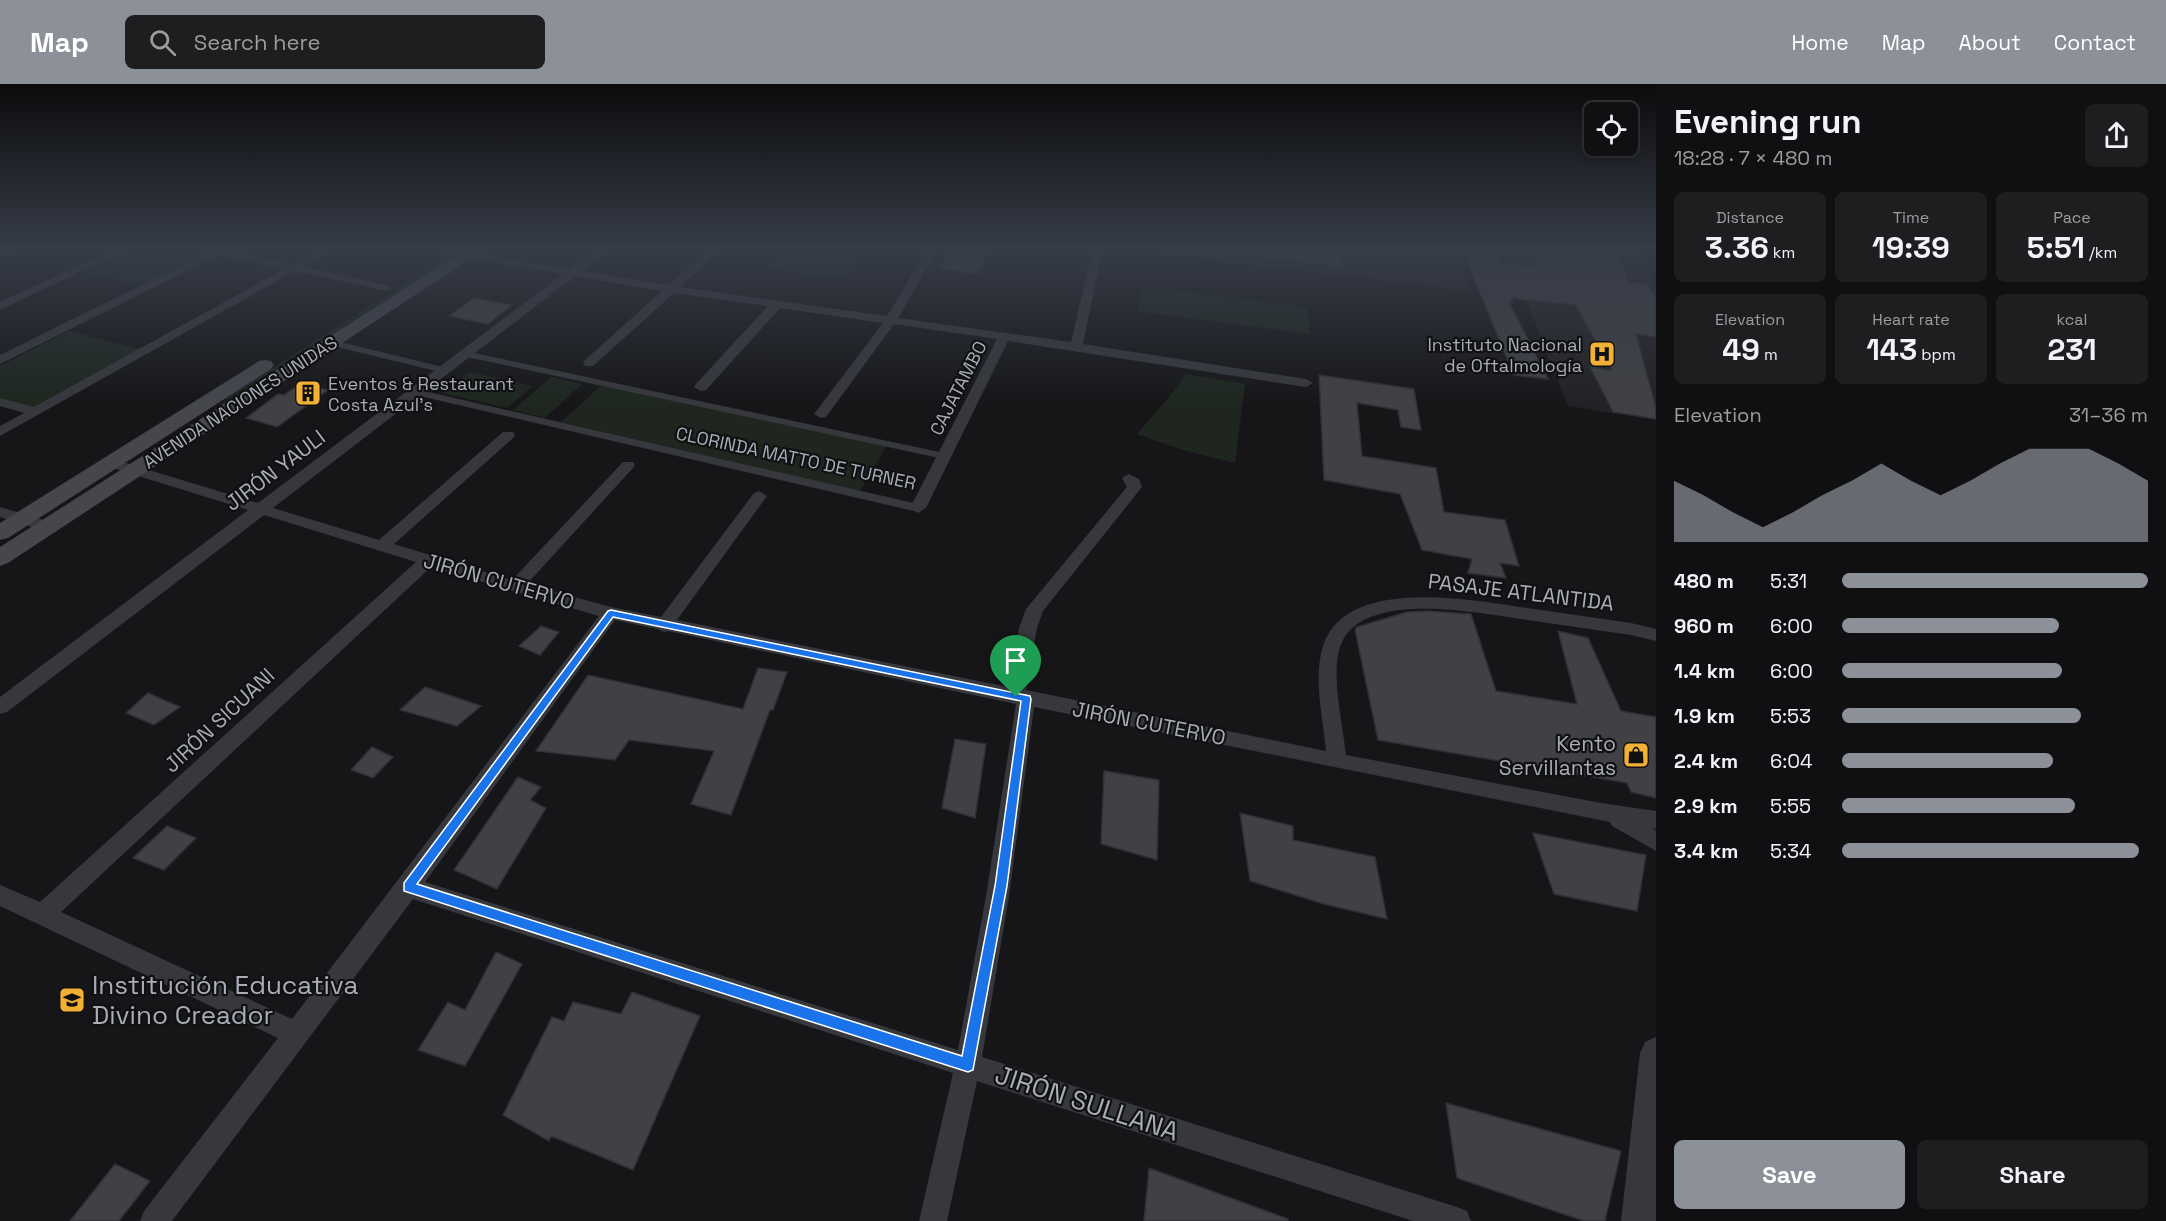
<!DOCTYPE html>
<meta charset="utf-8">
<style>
body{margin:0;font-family:"Space Grotesk",sans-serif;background:#1e1e20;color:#f1f3f6;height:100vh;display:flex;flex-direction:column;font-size:22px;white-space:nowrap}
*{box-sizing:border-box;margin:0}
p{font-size:20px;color:#9c9d9f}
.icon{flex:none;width:33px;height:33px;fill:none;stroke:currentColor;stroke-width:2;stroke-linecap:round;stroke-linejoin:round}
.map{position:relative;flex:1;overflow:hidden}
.sheet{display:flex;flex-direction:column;background:#101012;width:510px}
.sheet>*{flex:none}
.controls{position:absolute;left:1584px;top:18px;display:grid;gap:12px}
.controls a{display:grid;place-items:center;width:54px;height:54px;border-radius:9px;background:#101012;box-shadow:0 3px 9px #0003,0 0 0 2px #303032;font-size:30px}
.pin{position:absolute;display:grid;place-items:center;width:51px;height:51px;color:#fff;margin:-62px -26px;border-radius:50% 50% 50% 0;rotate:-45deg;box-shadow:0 0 6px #0007}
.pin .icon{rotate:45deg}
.round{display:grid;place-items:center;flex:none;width:63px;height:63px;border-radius:9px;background:#1e1e20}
.summary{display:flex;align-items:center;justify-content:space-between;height:102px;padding:0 18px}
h1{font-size:33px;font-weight:700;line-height:45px}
.figures{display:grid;grid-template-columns:repeat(3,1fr);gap:9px;height:102px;padding:6px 18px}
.figures div{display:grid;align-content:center;border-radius:9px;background:#1e1e20;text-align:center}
.figures b{font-size:30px;font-weight:700}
.figures small{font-size:16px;font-weight:400}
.figures p{font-size:16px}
.chart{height:168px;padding:12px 18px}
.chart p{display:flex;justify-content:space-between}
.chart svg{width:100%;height:108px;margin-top:6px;fill:#8c9099;opacity:.7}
.cta{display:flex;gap:12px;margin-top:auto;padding:12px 18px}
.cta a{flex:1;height:69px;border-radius:9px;background:#8c9099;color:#fff;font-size:24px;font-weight:700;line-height:69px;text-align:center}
.cta a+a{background:#1e1e20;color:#f1f3f6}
ul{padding:0 18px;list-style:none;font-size:20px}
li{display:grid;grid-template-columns:96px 72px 1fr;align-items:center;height:45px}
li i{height:15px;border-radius:8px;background:#8c9099}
header{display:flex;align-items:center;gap:36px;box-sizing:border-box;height:84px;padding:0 30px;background:#8c9099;color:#fff}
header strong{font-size:28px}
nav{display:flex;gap:33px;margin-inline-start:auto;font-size:21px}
.search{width:420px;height:54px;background:#1e1e20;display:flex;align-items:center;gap:15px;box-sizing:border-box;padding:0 21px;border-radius:9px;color:#9c9d9f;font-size:22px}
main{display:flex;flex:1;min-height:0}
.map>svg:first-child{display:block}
.built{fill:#222225}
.green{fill:#1e261f}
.building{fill:#404145;stroke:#303034;stroke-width:1.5}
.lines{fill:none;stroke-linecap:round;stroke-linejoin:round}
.pedestrian{fill:#37383d;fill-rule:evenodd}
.minor{fill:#37383d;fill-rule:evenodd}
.tertiary{fill:#37383d;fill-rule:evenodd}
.secondary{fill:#45474d;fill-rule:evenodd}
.route{fill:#1a73e8;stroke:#fff;stroke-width:1.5;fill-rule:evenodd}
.labels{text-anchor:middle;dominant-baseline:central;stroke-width:4.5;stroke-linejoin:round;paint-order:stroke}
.far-poi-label{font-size:18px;fill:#a8adb8;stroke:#111113;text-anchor:end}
.far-street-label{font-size:18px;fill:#a8adb8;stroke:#111113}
.street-label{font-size:21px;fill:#a8adb8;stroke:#111113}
.poi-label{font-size:21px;fill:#a8adb8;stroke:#111113;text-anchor:end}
.near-poi-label{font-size:26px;fill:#a8adb8;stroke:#111113;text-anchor:start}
.near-street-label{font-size:26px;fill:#a8adb8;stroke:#111113}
</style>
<header>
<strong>Map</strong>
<div class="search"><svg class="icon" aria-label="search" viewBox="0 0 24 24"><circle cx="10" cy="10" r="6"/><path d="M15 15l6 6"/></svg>Search here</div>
<nav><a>Home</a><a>Map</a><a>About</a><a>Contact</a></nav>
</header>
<main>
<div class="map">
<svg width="1656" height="1137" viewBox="0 0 1656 1137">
<rect width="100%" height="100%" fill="#161618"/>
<path class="built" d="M1108,163h534l9,32 5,5v136l-88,-14 -56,-143 -51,-6 8,34z"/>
<path class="green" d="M137,163h84l-77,39 -61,-14z
M785,163h21l53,7 -18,25 -74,-11z
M449,174l3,1 -243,155 23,-20 211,-135z
M1142,202l165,21 3,27 -173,-23z
M69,247l75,19 -107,58 -37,-10v-32z
M469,288l64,14 -26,22 -65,-15z
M1185,290l60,10 -10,79 -52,-13 -46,-16 42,-49z
M551,293l31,7 -37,34 -32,-8z
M605,298l284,60 -29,49 -299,-69z"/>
<path class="building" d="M951,163h40l-14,27 -36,-6z
M1267,163h47l26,3 3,17 -76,-9z
M1461,163h32l7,16 37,4 1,-20h78l13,35 18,2 9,12v41l-20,-3 20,73v12l-43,-7 -23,-45 21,3 -35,-65 -65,-7 2,4h-4l39,77 -34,-4z
M474,214l38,7 -24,19 -39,-8z
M1319,291l95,14 7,41 -20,-3 -3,-17 -41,-7 5,53 74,12 8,44 61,8 14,46 -19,-3 6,15 -38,-5 4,-14 -50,-9 -22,-56 -76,-14z
M301,299l27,7 -51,37 -31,-9 32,-24 6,1z
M1427,527l44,3 25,77 81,13 -19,-73 30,7 33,73 35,6v81l-25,-6 -4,-9 -249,-43 -23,-110 2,-3 50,-15z
M541,542l18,6 -19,23 -21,-9z
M758,584l29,4 -14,38h-3l-39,105 -40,-11 23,-53 -85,-11 -14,20 -79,-9 52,-76 155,34z
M425,603l56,19 -24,20 -57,-16z
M148,609l32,14 -26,18 -28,-12z
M955,655l31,5 -11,74 -33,-10z
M372,663l21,10 -20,21 -22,-8z
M1104,687l55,9 -2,80 -56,-16z
M518,693l23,10 -11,13 16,8 -49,81 -43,-19z
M1240,729l53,13v14l82,17 12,62 -63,-15 -74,-23z
M167,742l29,12 -32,32 -31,-12z
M1533,749l113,22 -9,56 -83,-17z
M496,868l26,12 -57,102 -47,-16 30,-48 17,8z
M632,908l68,24 -67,154 -82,-34 -2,5 -46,-26 49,-98 12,4 9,-19 48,12z
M1446,1019l175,48 -16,70h-21l-127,-43z
M115,1080l35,17 -31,40h-49z
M1149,1084l139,51v2h-144z"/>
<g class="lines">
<path class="pedestrian" d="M332,256l115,28 2,2 -5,3 -115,-28v-4z
M465,267l479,102 5,3 -5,3 -482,-103v-4z
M415,305l503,115 6,4 -6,4 -507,-118v-4z"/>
<path class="minor" d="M12,163h14l-26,11v-7z
M119,163h13l-132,63v-8z
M219,163h12l-3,3 64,14 32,-17h12l-32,20 83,18 6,3 -6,3 -92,-20 -295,165v-10l24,-13 -24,-7v-8l34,9 250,-138 -65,-14 -219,109v-9z
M600,163h11l-29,24 87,14 43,-38h11l-43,40 207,29 42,-69h10l-41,71 173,24 22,-95h10l-20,97 223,35 7,4 -7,4 -298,-46 -82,167 -8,5 -8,-5 87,-169 -103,-15 -68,93 -5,1 -7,-4 69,-91 -103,-15 -74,82 -5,1 -7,-4 2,-3 72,-78 -94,-13 -81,73h-8l-2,-3 2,-3 77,-69 -87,-15 -302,232 106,32 124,-108h10l2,3 -2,3 -119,106 118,36 111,-118h10l2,3 -2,3 -106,116 84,23 50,10 93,-124 5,-2 8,5 -90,124 331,67 11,-59 7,-19 101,-122 -5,-9 7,-4 10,5 3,8 -99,124 -6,17 -11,62 300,61c-3,-33 -13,-73 -3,-105 22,-71 151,-46 204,-38 35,5 69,10 104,15l25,6v12l-25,-6c-35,-5 -69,-10 -104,-15 -44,-6 -160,-31 -185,22 -13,27 1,82 4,113l255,48 55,8v18l-4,-1 4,3v20l-44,-25 -2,-4 -576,-115 -25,189 -27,161 475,150 10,4 4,10h-58l-436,-140 -30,140h-28l34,-148 -540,-174 -241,322h-32l4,-10 134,-173 -278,-132v-21l40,17 376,-340 -152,-47 -257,197 -7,2v-17l248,-187 -142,-44 -2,-3 2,-3h10l142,43 305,-229 -116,-20 -4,-1v-4l127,20zM431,483l168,49 -307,403 -231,-107zM615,536l42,9 7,3 4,-1 348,73 -30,192 -28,154 -533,-168z
M0,423l54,16 2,4 -8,5 -48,-15z"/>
<path class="tertiary" d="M1656,953v184h-35l19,-168 5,-11z"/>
<path class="secondary" d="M470,163h18l-480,316 -8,3v-19z
M265,276l6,1 3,4 -3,4 -263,169 -8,2v-17l259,-162z"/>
</g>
<linearGradient id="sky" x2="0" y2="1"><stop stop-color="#0c0c0d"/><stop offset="0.51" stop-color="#363c48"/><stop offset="1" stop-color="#363c48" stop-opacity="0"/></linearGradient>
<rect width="1656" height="322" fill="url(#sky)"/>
<path class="route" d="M611,526l419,86 1,3 -24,187 -34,184 -5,2 -564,-181v-8l204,-272zM613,533l408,84 -26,185 -33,170 -545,-172z"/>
<defs>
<symbol id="hospital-square" viewBox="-11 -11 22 22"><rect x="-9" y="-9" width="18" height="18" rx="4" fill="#f2b134" stroke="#111113"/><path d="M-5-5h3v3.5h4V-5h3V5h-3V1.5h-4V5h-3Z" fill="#111"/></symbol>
<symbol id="building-square" viewBox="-11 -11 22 22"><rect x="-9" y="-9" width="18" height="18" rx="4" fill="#f2b134" stroke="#111113"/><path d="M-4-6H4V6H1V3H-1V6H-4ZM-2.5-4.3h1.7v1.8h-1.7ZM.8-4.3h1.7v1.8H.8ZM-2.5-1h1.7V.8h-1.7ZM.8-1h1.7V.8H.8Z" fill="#111"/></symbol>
<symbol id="shop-square" viewBox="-11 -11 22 22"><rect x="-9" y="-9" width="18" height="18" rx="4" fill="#f2b134" stroke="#111113"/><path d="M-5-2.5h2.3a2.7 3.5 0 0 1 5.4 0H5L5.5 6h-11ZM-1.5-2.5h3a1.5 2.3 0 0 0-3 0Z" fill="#111"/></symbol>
<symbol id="school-square" viewBox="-11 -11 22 22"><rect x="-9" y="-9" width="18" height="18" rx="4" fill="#f2b134" stroke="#111113"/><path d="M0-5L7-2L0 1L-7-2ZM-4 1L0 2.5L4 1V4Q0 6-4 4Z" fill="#111"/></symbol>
</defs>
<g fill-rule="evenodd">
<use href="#hospital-square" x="1587" y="255" width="30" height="30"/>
<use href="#building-square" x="293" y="294" width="30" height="30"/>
<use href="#shop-square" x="1621" y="656" width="30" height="30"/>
<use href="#school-square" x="57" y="901" width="30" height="30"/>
</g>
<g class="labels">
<g class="far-poi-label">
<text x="1582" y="260">Instituto Nacional<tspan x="1582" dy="21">de Oftalmología</tspan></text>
<text x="328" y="299" text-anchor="start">Eventos &amp; Restaurant<tspan x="328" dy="21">Costa Azul's</tspan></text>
</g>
<g class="far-street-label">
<text transform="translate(958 304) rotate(-63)">CAJATAMBO</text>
<text transform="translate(240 318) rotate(-33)">AVENIDA NACIONES UNIDAS</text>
<text transform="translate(796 374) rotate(12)">CLORINDA MATTO DE TURNER</text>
</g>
<g class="street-label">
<text transform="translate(275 386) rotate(-37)">JIRÓN YAULI</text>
<text transform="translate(499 497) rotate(16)">JIRÓN CUTERVO</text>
<text transform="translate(1521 508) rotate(7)">PASAJE ATLANTIDA</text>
<text transform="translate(219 636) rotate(-43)">JIRÓN SICUANI</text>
<text transform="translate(1149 639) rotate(11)">JIRÓN CUTERVO</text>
</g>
<g class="poi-label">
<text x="1616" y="659">Kento<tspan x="1616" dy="24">Servillantas</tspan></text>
</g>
<g class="near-poi-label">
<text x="92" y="901">Institución Educativa<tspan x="92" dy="30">Divino Creador</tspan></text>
</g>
<g class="near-street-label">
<text transform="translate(1087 1019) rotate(18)">JIRÓN SULLANA</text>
</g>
</g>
</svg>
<div class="controls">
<a><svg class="icon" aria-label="locate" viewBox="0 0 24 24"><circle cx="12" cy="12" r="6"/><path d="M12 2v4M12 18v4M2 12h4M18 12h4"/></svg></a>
</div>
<div class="pin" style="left:1016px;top:613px;background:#1e9e55"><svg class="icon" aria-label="arrive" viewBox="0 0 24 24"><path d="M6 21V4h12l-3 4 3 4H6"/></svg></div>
</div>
<section class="sheet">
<div class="summary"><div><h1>Evening run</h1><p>18:28 · 7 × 480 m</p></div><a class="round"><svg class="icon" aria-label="share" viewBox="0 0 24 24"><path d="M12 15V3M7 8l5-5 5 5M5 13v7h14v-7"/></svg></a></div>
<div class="figures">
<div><p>Distance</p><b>3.36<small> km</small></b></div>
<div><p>Time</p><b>19:39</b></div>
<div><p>Pace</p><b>5:51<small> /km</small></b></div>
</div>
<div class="figures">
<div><p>Elevation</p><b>49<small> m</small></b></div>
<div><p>Heart rate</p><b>143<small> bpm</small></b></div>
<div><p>kcal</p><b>231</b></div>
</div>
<div class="chart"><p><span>Elevation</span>31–36 m</p>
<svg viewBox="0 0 160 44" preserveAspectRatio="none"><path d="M0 44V19L10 25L20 32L30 38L40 32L50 25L60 19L70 12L80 19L90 25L100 19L110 12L120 6L130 6L140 6L150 12L160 19V44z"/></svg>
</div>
<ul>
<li><b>480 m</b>5:31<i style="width:100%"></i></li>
<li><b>960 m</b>6:00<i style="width:71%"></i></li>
<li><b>1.4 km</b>6:00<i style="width:72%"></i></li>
<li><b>1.9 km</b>5:53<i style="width:78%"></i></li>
<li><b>2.4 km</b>6:04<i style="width:69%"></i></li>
<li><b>2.9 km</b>5:55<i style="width:76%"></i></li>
<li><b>3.4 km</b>5:34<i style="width:97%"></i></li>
</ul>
<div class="cta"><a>Save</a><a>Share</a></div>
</section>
</main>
